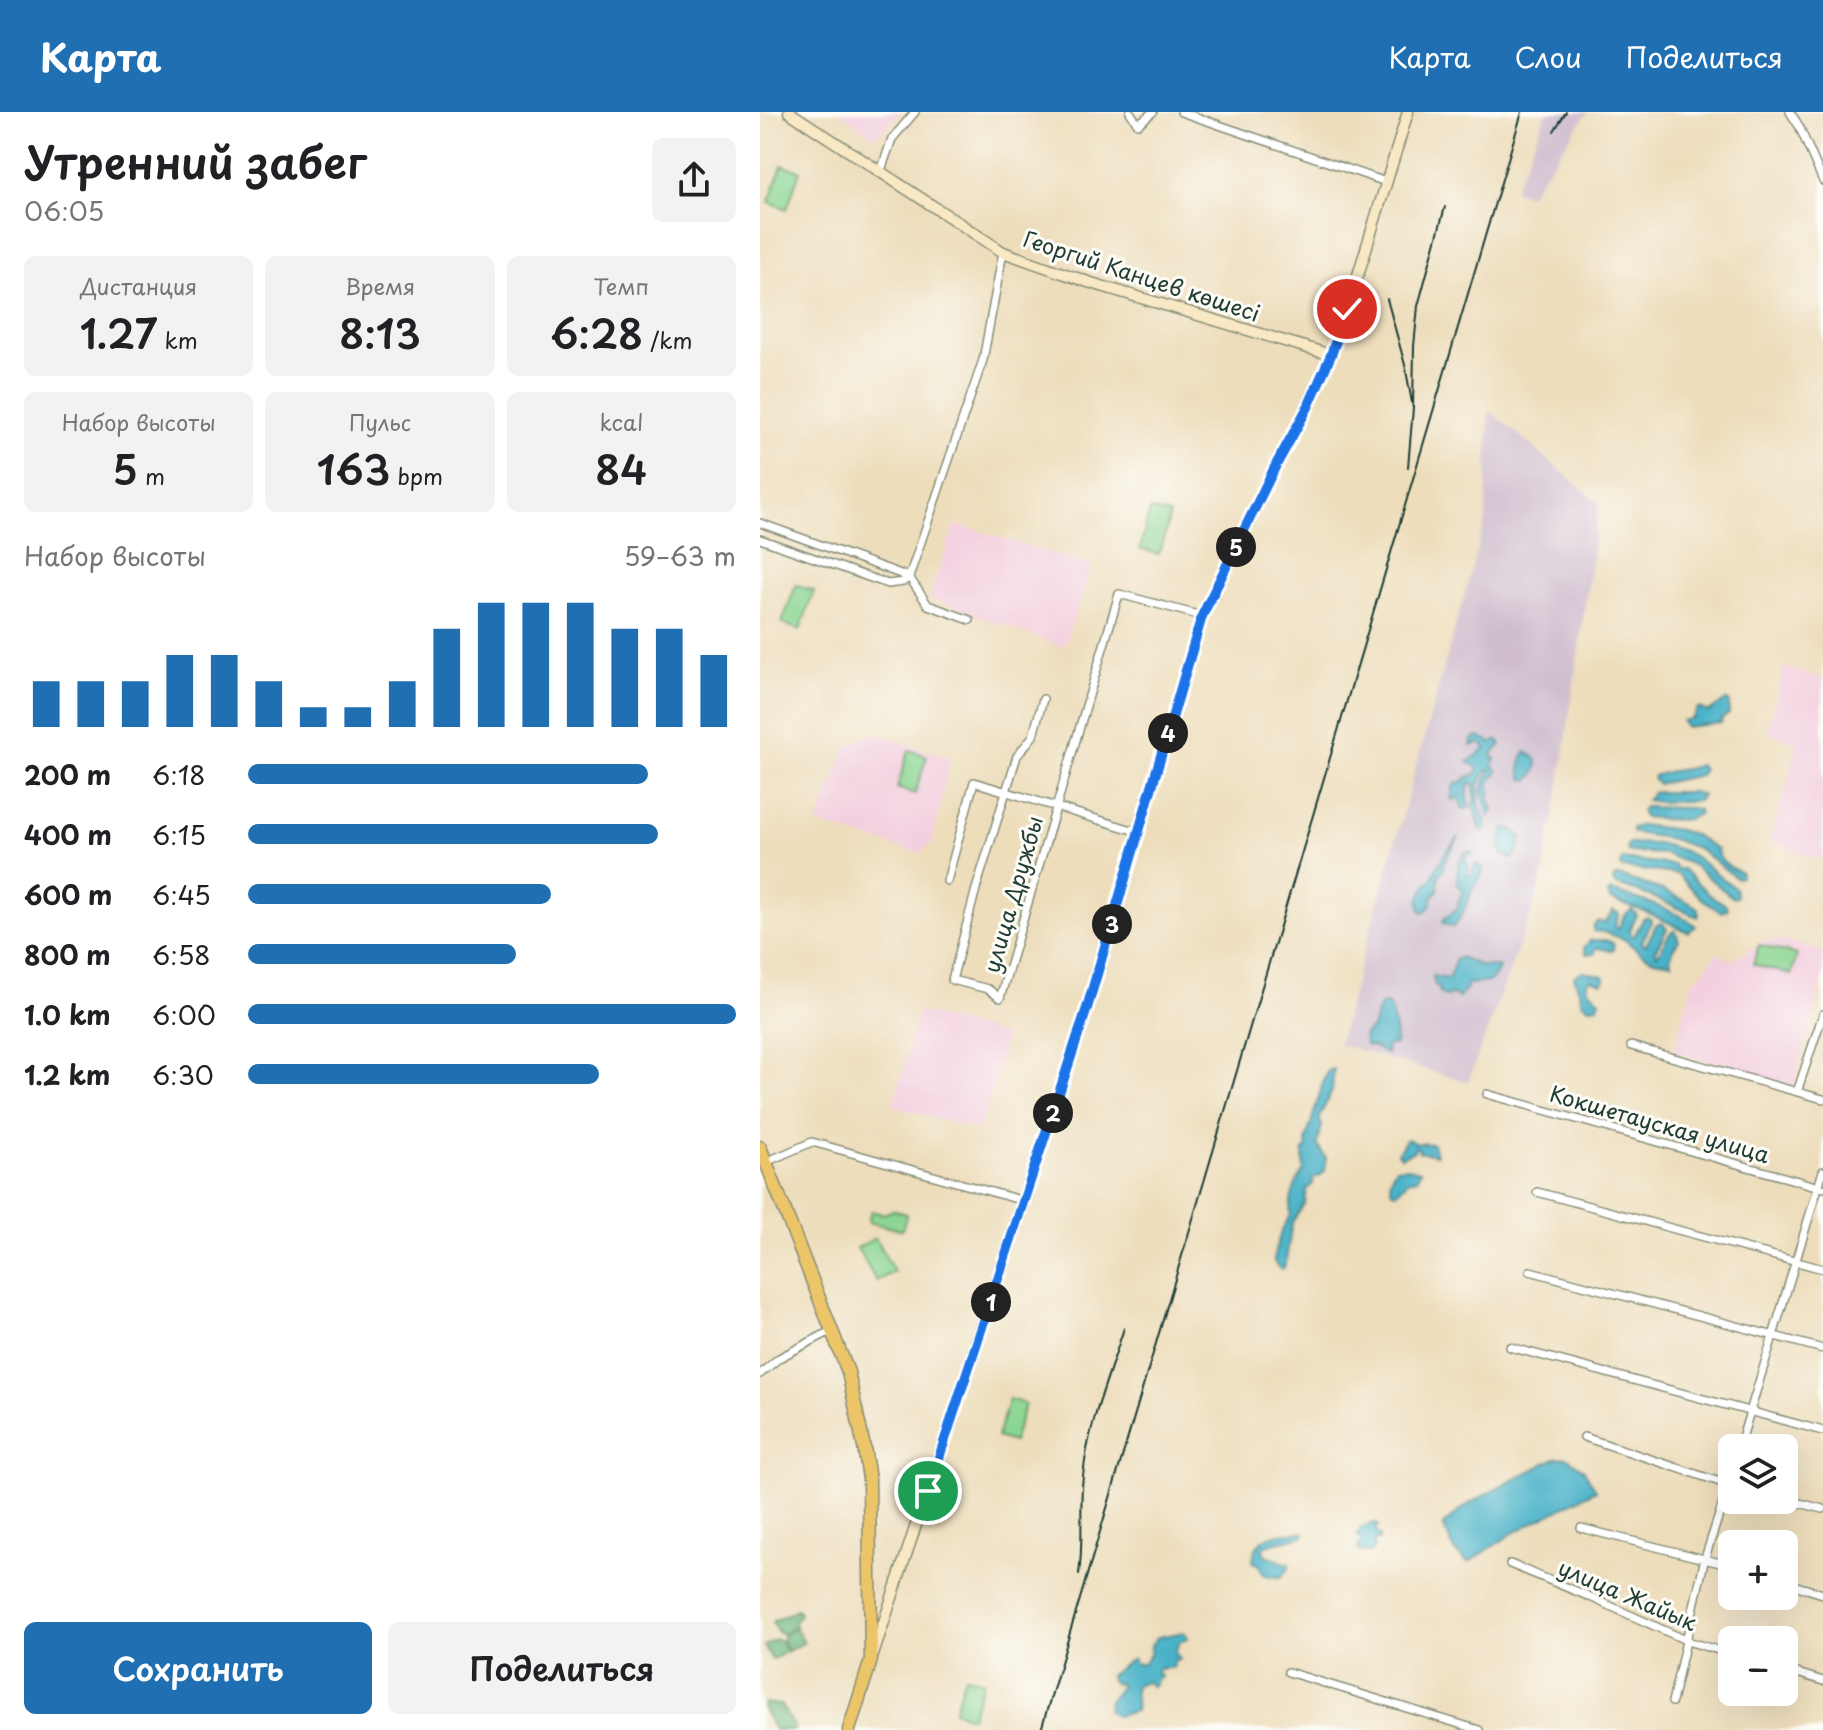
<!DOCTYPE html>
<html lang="ru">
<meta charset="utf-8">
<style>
body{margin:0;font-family:"Playpen Sans",sans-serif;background:#f2f2f2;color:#202124;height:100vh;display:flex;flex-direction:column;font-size:30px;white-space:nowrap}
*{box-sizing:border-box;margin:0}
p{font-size:26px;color:#757577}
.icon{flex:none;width:44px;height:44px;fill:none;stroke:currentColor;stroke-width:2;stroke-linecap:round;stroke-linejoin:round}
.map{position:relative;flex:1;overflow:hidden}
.sheet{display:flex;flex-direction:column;background:#fff;width:760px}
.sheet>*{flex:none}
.buttons{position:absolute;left:958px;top:1322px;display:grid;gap:16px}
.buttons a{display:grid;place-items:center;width:80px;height:80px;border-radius:12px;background:#fff;box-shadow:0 8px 32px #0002;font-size:40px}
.pin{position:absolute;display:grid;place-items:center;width:68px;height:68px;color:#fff;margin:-34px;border:4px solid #fff;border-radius:50%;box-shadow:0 2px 8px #0007}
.km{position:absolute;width:40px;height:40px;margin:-20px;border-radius:50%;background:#222;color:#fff;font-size:22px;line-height:40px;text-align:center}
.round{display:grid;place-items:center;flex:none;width:84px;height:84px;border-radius:12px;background:#f2f2f2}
.summary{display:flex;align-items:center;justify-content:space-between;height:136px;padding:0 24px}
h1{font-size:44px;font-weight:600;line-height:60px}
.stats{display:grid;grid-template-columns:repeat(3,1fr);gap:12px;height:136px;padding:8px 24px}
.stats div{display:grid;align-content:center;border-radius:12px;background:#f2f2f2;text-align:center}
.stats b{font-size:40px;font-weight:600}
.stats small{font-size:22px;font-weight:400}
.stats p{font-size:22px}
.chart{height:224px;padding:16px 24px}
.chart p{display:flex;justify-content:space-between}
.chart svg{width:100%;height:144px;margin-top:8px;stroke:#1f6fb2;stroke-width:6}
.cta{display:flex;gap:16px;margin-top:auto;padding:16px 24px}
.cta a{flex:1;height:92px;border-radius:12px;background:#1f6fb2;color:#fff;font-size:32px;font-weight:600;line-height:92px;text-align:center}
.cta a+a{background:#f2f2f2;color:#202124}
ul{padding:0 24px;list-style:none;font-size:26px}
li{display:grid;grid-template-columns:128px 96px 1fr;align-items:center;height:60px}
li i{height:20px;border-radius:10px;background:#1f6fb2}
header{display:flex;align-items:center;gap:48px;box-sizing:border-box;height:112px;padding:0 40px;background:#1f6fb2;color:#fff}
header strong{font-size:38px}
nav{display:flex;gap:44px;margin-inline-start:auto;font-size:28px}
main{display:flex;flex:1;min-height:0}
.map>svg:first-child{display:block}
.built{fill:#f3cfdf}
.industrial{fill:#cfbdce}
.green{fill:#8bd692;stroke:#558a63;stroke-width:2}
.forest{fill:#70b77c;stroke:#487a58;stroke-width:2}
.water{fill:#4ab2c8;stroke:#34787e;stroke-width:2}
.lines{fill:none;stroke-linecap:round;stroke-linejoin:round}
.minor-casing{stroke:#868d78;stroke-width:10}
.secondary-casing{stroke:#868d78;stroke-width:13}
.primary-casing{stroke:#868d78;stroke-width:15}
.minor{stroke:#fff;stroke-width:7}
.secondary{stroke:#f8e8c3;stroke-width:10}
.primary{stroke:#edc569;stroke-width:12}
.rail{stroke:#1f3d34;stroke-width:2}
.route-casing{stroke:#fff;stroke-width:16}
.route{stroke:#1a73e8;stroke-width:10}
.labels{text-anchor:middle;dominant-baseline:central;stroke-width:6;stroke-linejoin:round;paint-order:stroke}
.street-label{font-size:22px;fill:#1f3d34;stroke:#fdfcf7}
</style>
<header>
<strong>Карта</strong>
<nav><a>Карта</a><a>Слои</a><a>Поделиться</a></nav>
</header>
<main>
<section class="sheet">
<div class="summary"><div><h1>Утренний забег</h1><p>06:05</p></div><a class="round"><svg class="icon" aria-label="share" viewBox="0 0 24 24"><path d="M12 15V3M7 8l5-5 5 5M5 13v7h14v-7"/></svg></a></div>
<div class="stats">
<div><p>Дистанция</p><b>1.27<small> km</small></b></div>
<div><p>Время</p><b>8:13</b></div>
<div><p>Темп</p><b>6:28<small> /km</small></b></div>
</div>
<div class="stats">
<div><p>Набор высоты</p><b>5<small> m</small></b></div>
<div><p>Пульс</p><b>163<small> bpm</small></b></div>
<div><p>kcal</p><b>84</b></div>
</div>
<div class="chart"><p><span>Набор высоты</span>59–63 m</p>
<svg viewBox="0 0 160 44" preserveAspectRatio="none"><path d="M5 44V30M15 44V30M25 44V30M35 44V22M45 44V22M55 44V30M65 44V38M75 44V38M85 44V30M95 44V14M105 44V6M115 44V6M125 44V6M135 44V14M145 44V14M155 44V22"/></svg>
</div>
<ul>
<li><b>200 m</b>6:18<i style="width:82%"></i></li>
<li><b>400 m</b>6:15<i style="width:84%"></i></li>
<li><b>600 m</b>6:45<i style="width:62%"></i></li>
<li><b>800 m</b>6:58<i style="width:55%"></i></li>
<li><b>1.0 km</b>6:00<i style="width:100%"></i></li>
<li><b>1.2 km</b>6:30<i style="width:72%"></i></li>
</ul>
<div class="cta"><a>Сохранить</a><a>Поделиться</a></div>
</section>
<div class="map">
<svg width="1063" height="1618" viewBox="0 0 1063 1618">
<rect width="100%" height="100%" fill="#fdfcf7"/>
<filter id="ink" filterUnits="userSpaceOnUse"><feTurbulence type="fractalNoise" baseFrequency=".0125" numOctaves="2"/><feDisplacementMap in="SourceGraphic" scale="16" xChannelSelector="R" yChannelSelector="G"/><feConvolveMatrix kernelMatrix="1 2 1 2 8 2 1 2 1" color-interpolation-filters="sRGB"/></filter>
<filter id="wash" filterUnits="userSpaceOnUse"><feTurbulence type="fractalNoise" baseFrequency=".006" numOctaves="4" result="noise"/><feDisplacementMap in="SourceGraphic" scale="32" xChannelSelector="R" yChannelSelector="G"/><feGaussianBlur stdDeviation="1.8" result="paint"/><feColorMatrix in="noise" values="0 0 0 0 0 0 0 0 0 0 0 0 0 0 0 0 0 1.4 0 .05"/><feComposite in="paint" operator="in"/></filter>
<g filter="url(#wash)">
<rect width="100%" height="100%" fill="#edddbb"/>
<path class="built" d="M78,0h63l-26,25z
M195,412l137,41 -28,82 -135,-49z
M1024,555l39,12v181l-53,-18 28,-99 -31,-11z
M114,621l77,25 -20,86 -11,9 -103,-29 28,-75z
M1006,828l21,1 36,11v28l-29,105 -49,-12 -1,-2 -70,-19 19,-73 4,-1 21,-26 13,9z
M158,899l89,25 -27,95 -87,-25z"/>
<path class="industrial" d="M787,0h41l-59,83 -15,-5z
M729,298l110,93 -40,288 -20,101 -71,190 -130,-38 148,-526z"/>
<path class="green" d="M22,53l18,6 -13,38 -18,-7z
M390,398l20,5 -11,39 -19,-5z
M36,473l18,6 -14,39 -18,-7z
M149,638l18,6 -12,38 -18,-6z
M999,833l38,10 -6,20 -38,-11z
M133,1098l14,4 -5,16 -34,-8 3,-11 12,3z
M115,1126l19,34 -18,9 -19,-33z
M249,1287l16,5 -12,38 -16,-5z
M205,1564l18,5 -12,36 -17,-6z"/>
<path class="forest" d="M37,1497l3,5 -6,8 1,4 -13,8 -2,-2 -2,1 -6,-11z
M36,1516l8,14 -16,9 -6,-12 2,-1 -1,-2z
M16,1527l1,2 3,-1 6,12 -14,8 -8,-14z
M4,1591l17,2 14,25h-21l-12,-23 3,-2z"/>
<path class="water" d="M966,588l3,1v13l-7,5 -1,4 -36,4 -3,-6c17,-4 8,-3 16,-13l11,4z
M718,625l10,3 3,4 6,-4 4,5 -9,10 1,3h3l-3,8 5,5 -9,13 2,8 -2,5 4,13 -4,7 -7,-27 8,-20 -5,2 -7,15 1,16 7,22v4l-2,1h-3l-5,-15v-4l-3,-2v-7l2,-2 -1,-16 -4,-2c-4,9 -3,17 0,26l-7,1 -5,-13 -4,5 -3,-3 2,-11 3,-4 7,-2 4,-4 9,-3 2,-3v-3l-10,-6 18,-13 -6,-6 -9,3 1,-7z
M766,640c3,2 7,3 9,6 6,6 -1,18 -6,22l-6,-1 -3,-10 4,-16z
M938,653l3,1 2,5 -3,4 -42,9 -5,-5 1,-3c14,-7 31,-4 44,-11z
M893,680h39l10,3 -4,6 -39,1 -13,-2z
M884,695l47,1 7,2 1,3c-13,12 -39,5 -55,4l-3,-6z
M881,713l38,5 15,5 23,14c1,13 13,18 24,24v4l-5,1 -37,-29 -27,-10 -37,-6 -3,-1v-4z
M745,716l8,1 9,9 -5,15 -5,6 -9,-4 -3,-6z
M699,725l-16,27 1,5 -5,6 -1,15 -5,6 -2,10 -8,7c-8,-11 -1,-21 5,-31l3,-1c8,-20 12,-27 28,-44z
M869,731l33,1 20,6 12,6 41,32 2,8 -2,2 -3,-1 -39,-32 -28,-11 -37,-2 -1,-5z
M709,739l4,3h-6l-2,5 4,8 -2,9 4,-1 5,-11 7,4c-1,11 -8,15 -12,24 -5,13 -8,25 -18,35l-10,-4 1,-5 6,-3 9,-9 -1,-4 5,-12 -6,-7 1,-19 6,-11z
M862,747l53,6 2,4h6l27,26 16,10 2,4 -7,3 -18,-12 -26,-26 -54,-6 -3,-2z
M859,764l43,14 32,15 4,4 1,6 -1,2 -45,-20 -36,-12 -3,-2 -1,-3 2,-3z
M851,779c27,8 64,18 85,35l-8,6 -39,-19 -39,-13 -2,-7z
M872,798l5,5 -7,15 1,6h3l9,-17 4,-2 4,2v4l-9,19 1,3h3l10,-20 6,-2 5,6 -12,22 2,4c7,-8 8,-20 18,-25l4,10 -6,9 -3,10 2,4 -18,-3 -12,-6 -18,-15 -21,-7 -10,-1v-5l5,-5 7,2 8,-12 6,3 -4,12 3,3 7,-14z
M831,828h15l7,3 1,5 -2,3 -13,-3 -4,1v5h-9l-2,-7z
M700,845c7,3 15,7 22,9 7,1 11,-1 17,2 -8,19 -15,14 -33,16l1,4 -8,10 -8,-4 -3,3 -9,-4v-6l-4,-1 -2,-10 15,3 4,-9 3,-10z
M823,859l21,5 1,4 -3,3 -12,-4 -3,3 1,7 12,11 -2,6 -9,1 -8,-5c1,-9 -5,-17 -7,-26z
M627,892l4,4c1,14 7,21 4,36l-8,2 -1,8 -12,-7 -9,-2 -1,-10 8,-7 8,-23z
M574,957l-2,22 -13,27 3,7 -5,20 9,13 -1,13 -6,6 -2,-1 -4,3v5l-6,5 -2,14 -13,20 -6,37 -2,8 -3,2 -7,-8c2,-18 6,-32 17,-47 -3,-12 5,-36 13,-44l-1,-19 4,-4 -1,-8 19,-64 3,-5z
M648,1027l7,4 18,1 3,11 -17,-3 -1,-4 -3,-1 -1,4 -13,6 -3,-4 7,-12z
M644,1055l16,4 -3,8 -8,1 -12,12 -5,-1c-4,-8 -1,-17 4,-23z
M807,1345l16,12 13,21 -83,43 -45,30 -13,-11 -12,-27 27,-22 85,-45z
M614,1411l4,2 -3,6 5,5 -1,4 -5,1v7l-4,5 -11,-2 -1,-5 4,-3v-4l-5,-3 4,-9z
M540,1420l5,1 -1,3 -39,9 -2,4 1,5 18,8 7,1v4l-8,10h-9l-9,-3 -4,-10 -6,-2c2,-29 24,-28 47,-30z
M424,1520l4,5 -9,6 -4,9 5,7 -6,1v7l-16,2 -1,4 4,3 -5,3 -1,5 -4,2 -4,-4 -10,2c-5,9 0,19 -2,27l-18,5 -10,-6 2,-9 11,-14 -1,-5 -4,2 -4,-4 -1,-5 23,-17 3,6 7,-1 7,-9 1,-9 7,-8z"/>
</g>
<g filter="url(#ink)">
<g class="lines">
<defs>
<path id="minor" d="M370,0l8,12 15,-12
M421,0l205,70
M1030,0l9,14 24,55
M120,61l12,-34 23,-27
M0,411l149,54 19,28 42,15
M0,427l128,45 15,-2 6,-5
M149,465l74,-217 20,-108
M283,587l-10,37 -16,20 -41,133 -24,91 36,9 12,9 119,-404 83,22
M187,769l27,-99 165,50
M871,934l192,53
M1037,980l26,-78
M727,982l336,94
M6,1050l46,-20 212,59
M777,1080l286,77
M770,1159l293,78
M750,1235l313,84
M0,1262l19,-16 52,-27
M824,1325l148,49
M979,1336l84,-277
M1024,1387l39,10
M821,1416l151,38
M750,1452l78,32 102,46 42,12
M1024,1470l39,12
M1024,1557l39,12
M528,1560l191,58
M912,1590l33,-144 27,-83"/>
<path id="secondary" d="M29,0l214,140 85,30 243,73
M113,1543l214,-647 115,-392 74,-151 32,-58 23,-52 20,-57 57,-186"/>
<path id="primary" d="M0,1035l88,225 16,75 5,32 2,181 -22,70"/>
</defs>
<use href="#minor" class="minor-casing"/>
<use href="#secondary" class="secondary-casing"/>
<use href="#primary" class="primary-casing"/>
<use href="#minor" class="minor"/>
<use href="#secondary" class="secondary"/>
<use href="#primary" class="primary"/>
<path class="rail" d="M794,19l12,-19
M627,187l18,66 8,43 1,-62 4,-40 27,-99
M648,355l5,-59
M319,1462c5,-33 0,-66 4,-98 5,-51 26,-100 41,-148
M281,1618l481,-1618"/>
</g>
</g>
<g class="lines" filter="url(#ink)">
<defs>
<path id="route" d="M168,1379l159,-483 115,-392 74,-151 32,-58 23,-52 16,-46"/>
</defs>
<use href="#route" class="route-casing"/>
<use href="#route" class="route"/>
</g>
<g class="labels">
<g class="street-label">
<text transform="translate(382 163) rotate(18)">Георгий Канцев көшесі</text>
<text transform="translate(252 782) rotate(-74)">улица Дружбы</text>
<text transform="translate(900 1011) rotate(16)">Кокшетауская улица</text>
<text transform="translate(868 1482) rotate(23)">улица Жайык</text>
</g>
</g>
</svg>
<div class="buttons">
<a><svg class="icon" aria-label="layers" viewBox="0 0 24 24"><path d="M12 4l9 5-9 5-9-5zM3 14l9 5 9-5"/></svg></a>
<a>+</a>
<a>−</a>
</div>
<div class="pin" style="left:168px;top:1379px;background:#1e9e55"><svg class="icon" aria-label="arrive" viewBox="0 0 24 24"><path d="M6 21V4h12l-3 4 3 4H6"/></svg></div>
<div class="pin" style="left:587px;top:197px;background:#d93025"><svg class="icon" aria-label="check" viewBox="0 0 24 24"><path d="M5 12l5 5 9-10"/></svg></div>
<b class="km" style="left:231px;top:1190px">1</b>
<b class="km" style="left:293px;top:1001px">2</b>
<b class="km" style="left:352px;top:812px">3</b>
<b class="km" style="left:408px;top:621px">4</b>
<b class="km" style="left:476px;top:435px">5</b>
</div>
</main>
